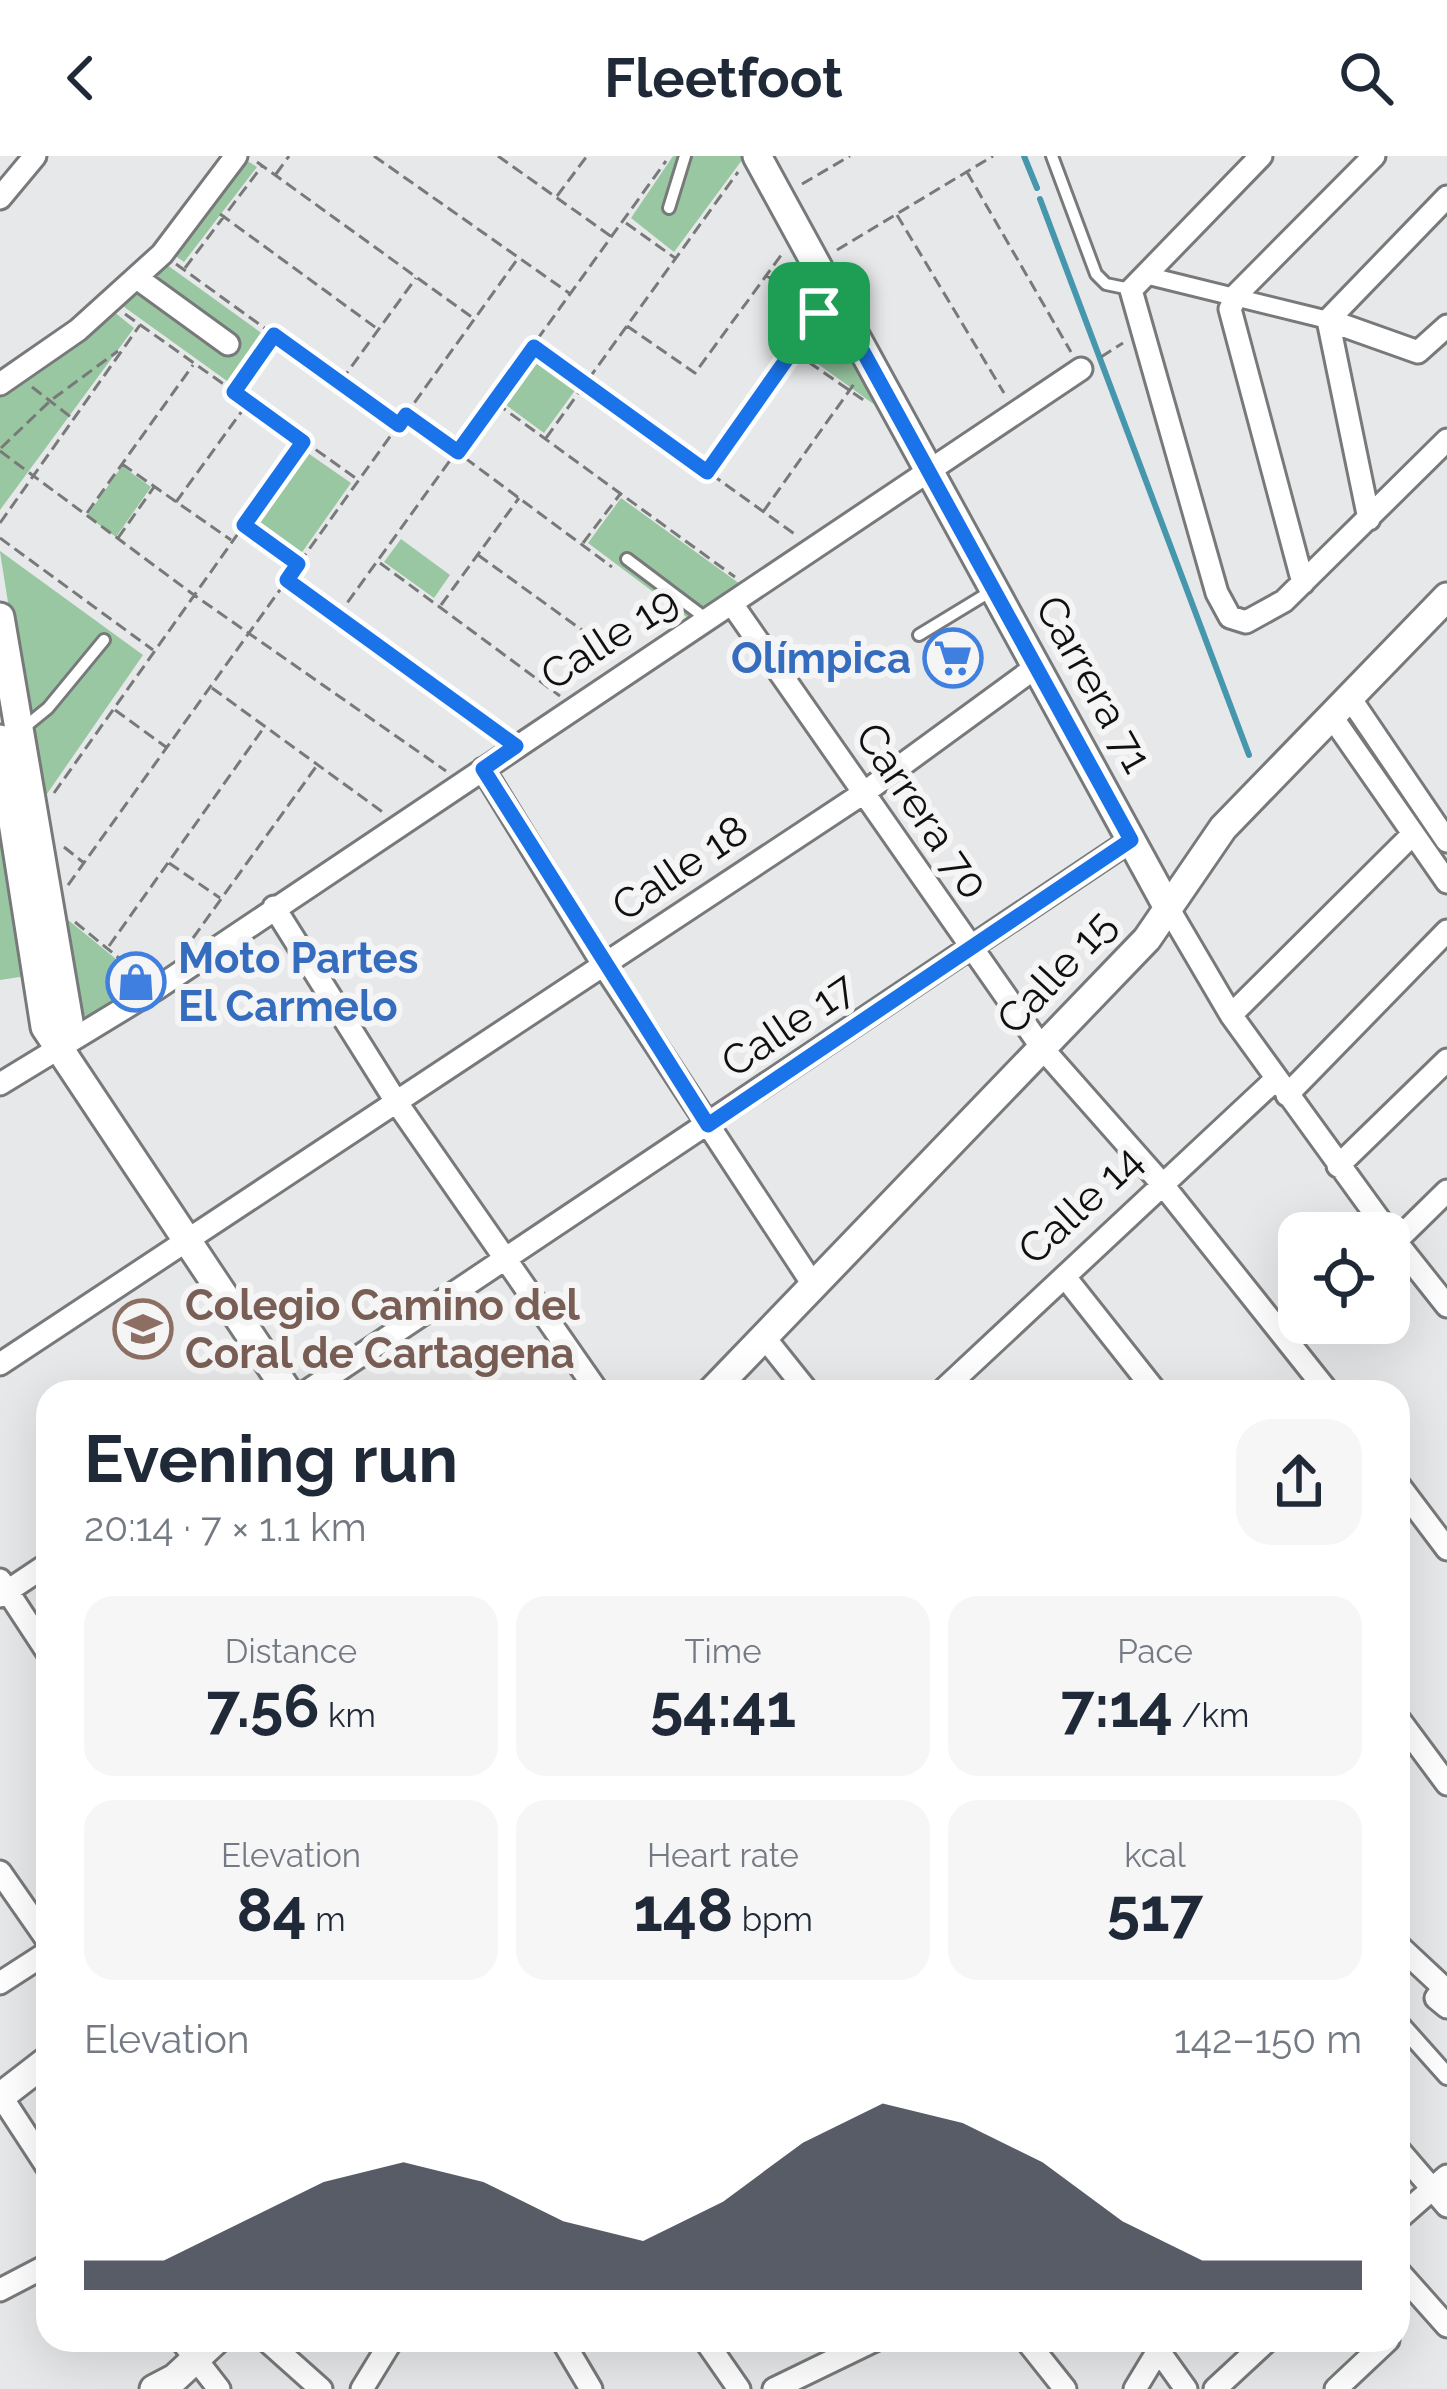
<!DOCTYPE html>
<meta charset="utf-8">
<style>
body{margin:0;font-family:Raleway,sans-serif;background:#f6f6f7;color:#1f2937;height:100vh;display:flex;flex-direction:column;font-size:45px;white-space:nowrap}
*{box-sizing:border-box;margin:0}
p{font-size:39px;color:#747a83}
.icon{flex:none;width:66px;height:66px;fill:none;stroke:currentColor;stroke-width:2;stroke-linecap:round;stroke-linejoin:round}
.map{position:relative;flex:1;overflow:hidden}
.panel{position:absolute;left:36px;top:1224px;width:1374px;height:972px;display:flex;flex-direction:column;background:#fff;border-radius:36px;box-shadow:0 12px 48px #0002}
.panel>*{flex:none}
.controls{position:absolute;left:1278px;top:1056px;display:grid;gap:24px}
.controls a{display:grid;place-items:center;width:132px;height:132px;border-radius:24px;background:#fff;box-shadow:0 12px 48px #0002;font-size:60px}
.pin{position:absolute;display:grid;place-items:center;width:102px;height:102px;color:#fff;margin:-51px;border-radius:24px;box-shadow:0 6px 18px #0006}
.round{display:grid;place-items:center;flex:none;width:126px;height:126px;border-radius:36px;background:#f6f6f7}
.summary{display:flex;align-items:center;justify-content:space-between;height:204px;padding:0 48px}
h1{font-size:66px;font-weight:700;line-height:90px}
.figures{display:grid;grid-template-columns:repeat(3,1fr);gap:18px;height:204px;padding:12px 48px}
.figures div{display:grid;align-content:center;border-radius:30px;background:#f6f6f7;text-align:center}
.figures b{font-size:60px;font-weight:700}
.figures small{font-size:33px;font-weight:400}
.figures p{font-size:33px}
.chart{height:336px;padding:24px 48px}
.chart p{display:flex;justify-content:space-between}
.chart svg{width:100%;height:216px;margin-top:12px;fill:#111827;opacity:.7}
header{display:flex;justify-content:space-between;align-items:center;height:156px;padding:0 48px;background:#fff;font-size:54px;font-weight:700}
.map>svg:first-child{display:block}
.green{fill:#99c7a1}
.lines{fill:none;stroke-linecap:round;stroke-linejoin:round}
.stream{stroke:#4697ad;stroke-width:6}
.service-casing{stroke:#78797a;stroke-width:16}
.pedestrian-casing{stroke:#78797a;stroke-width:22}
.minor-casing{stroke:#78797a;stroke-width:27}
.tertiary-casing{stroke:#78797a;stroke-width:33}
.path{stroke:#787979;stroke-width:3;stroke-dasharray:12 6;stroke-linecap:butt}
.service{stroke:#fff;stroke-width:10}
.pedestrian{stroke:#fff;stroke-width:16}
.minor{stroke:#fff;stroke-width:21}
.tertiary{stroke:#fff;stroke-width:27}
.route-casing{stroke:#fff;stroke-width:24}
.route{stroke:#1a73e8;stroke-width:15}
.labels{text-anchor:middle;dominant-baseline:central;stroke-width:12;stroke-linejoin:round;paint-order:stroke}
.street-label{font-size:42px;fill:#101010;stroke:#f5f5f6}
.shop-label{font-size:42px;font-weight:bold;fill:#366cbe;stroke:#f5f5f6;text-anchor:end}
.education-label{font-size:42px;font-weight:bold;fill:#785e54;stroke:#f5f5f6;text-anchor:start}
</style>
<header><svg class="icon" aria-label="back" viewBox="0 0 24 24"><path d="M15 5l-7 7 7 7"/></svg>Fleetfoot<svg class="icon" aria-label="search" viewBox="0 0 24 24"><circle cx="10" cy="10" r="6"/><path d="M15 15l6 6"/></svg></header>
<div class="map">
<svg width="1447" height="2233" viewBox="0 0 1447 2233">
<rect width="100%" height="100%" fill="#e7e8e9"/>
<path class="green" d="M673,0h72l-71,96 -43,-34z
M246,4l11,7 -73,95 -14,-10z
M163,106l104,75 -33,49 -114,-82z
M113,155l21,17 -134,182v-115l84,-56z
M828,155l51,97 -79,-57z
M536,198l43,31 -35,48 -42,-31z
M302,293l49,34 -53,75 -49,-35z
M122,310l29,21 -35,50 -29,-21z
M621,342l119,86 -52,34 -100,-75z
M401,383l49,36 -16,23 -50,-36z
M0,395l143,104 -103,149 -40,-252z
M0,662l26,158 -26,4z
M62,759l81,66 -55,36 -8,-3z"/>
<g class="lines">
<path class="stream" d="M1024,0l13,32
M1040,43l209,556"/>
<defs>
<path id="service" d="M1052,0l44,118 10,10 24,5
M669,52l16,-52
M627,403l81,61
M919,479l74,-45
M21,574l27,-22 56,-68"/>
<path id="pedestrian" d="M1145,119l183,45
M1398,1865l49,55"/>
<path id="minor" d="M1261,0l-130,134 86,303 13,24 16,5 38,-21 163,-161
M0,42l35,-42
M137,122l91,66
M1328,164l41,199
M1328,164l119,-123
M1328,164l90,32 29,-26
M0,228l78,-54 84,-76 74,-98
M1303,427l-73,-274 7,-15 137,-138
M732,448l310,444 121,137 165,207
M1350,542l97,143
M1332,561l115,165
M483,613l121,197 210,320
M1167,750l64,109 158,218
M274,751l123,196 201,289
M1231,859l182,-181
M0,928l156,-95 925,-620
M1287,939l160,-164
M1338,1010l109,-106
M1389,1077l58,73
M1395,1086l52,-51
M1065,1121l91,115
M764,1181l44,55
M0,1208l865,-572 171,-125
M306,1236l825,-552
M941,1236l335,-313
M1398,1328l49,65
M0,1424l48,73
M0,1440l48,-32
M1398,1562l49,66
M0,1716l48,69
M1398,1789l46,43 -8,10 11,9
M0,1827l48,-31
M1,1940l47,72
M1398,1993l49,57
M1398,2063l49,-43
M1398,2115l49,55
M0,2134l48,-25
M181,2184l38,49
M266,2184l55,49
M562,2184l29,49
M705,2184l34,49
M1026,2184l39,49
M1151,2184l35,49
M362,2233l30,-49
M774,2233l101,-49
M1135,2233l23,-38
M1215,2233l53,-49
M1336,2233l52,-49"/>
<path id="tertiary" d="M757,0l410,750
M0,461l69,405 -7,23
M0,583l45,288 243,365
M711,1236l436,-453 76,-111 224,-231
M0,1941l48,-37
M154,2233l21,-11 41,-38"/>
</defs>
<use href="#service" class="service-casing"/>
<use href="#pedestrian" class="pedestrian-casing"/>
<use href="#minor" class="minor-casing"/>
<use href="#tertiary" class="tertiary-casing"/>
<path class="path" d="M374,0l195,137
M498,0l114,81
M257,6l216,156
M967,16l104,180
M276,18l13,-18
M802,28l48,-28
M557,40l30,-40
M220,58l159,116
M897,59l107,178
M626,67l49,35
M837,94l156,-94
M176,108l221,160
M185,112l77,-102
M767,120l46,32
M125,158l232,165
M627,170l68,47 87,-119
M535,192l261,187
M794,196l71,49
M1101,201l22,-14
M341,225l75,-103
M32,231l40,31
M235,234l39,-55
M496,247l239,174
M407,259l205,152
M546,282l192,-266
M1,292l49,-47 68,-50
M0,295l194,144 252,176
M122,308l109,76
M708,314l109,-154
M176,346l71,-98
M763,356l91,-128
M87,357l106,-148
M0,367l140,-198
M245,370l51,37
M0,382l153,112
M118,382l36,-51
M583,387l38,-50
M478,399l140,101
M380,407l180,133
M289,425l210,154
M441,449l78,-107
M337,461l329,-456
M212,532l172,125
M115,554l51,37
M54,637l249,-351
M64,691l20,16
M169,707l51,35
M68,729l451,-628
M75,766l67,55
M193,782l125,-174
M109,790l156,-220"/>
<use href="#service" class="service"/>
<use href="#pedestrian" class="pedestrian"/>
<use href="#minor" class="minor"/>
<use href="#tertiary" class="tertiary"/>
</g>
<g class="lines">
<defs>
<path id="route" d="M832,139l299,545 -423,285 -225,-356 33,-23 -229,-166 11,-16 -54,-39 59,-83 -69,-50 40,-57 125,90 7,-10 52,37 76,-105 173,125z"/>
</defs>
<use href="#route" class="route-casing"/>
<use href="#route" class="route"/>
</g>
<defs>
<symbol id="supermarket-ring" viewBox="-11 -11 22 22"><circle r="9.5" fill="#f5f5f6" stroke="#3f7fe0" stroke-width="1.5"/><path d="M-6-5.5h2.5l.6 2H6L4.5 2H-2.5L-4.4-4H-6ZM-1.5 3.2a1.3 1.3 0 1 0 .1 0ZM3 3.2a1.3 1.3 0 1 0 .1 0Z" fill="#3f7fe0"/></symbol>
<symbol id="shop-ring" viewBox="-11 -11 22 22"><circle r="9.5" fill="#f5f5f6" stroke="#3f7fe0" stroke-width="1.5"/><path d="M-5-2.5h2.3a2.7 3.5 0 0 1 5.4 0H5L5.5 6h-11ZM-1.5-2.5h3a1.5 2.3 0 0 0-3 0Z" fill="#3f7fe0"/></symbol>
<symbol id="school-ring" viewBox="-11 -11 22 22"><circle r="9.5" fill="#f5f5f6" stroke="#8d6e63" stroke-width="1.5"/><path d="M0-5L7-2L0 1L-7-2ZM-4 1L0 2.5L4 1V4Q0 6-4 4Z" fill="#8d6e63"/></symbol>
</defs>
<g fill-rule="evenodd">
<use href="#supermarket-ring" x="920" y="469" width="66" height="66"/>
<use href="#shop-ring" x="103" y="793" width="66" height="66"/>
<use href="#school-ring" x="110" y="1140" width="66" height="66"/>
</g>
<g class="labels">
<g class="street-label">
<text transform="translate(609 482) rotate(-33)">Calle 19</text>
<text transform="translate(1094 528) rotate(61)">Carrera 71</text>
<text transform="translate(922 655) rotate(56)">Carrera 70</text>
<text transform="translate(680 712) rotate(-34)">Calle 18</text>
<text transform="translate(1056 816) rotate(-47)">Calle 15</text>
<text transform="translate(788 869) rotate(-34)">Calle 17</text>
<text transform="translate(1080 1049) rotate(-43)">Calle 14</text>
</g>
<g class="shop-label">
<text x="911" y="502">Olímpica</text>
<text x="178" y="802" text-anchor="start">Moto Partes<tspan x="178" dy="48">El Carmelo</tspan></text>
</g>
<g class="education-label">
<text x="185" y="1149">Colegio Camino del<tspan x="185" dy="48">Coral de Cartagena</tspan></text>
</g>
</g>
</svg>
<div class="controls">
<a><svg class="icon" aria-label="locate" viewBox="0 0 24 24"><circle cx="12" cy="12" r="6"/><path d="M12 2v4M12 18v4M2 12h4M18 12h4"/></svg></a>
</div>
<div class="pin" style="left:819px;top:157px;background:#1e9e55"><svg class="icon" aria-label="arrive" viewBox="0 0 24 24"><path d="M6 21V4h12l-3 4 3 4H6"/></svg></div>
<section class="panel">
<div class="summary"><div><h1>Evening run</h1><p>20:14 · 7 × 1.1 km</p></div><a class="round"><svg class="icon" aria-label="share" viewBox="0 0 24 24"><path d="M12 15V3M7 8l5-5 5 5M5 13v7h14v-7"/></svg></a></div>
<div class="figures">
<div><p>Distance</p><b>7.56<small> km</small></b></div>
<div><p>Time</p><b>54:41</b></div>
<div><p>Pace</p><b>7:14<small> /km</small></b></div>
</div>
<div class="figures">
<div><p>Elevation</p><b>84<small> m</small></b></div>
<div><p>Heart rate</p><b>148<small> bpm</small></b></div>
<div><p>kcal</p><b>517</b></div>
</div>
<div class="chart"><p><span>Elevation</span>142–150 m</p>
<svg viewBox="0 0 160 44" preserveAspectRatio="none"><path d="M0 44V38L10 38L20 30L30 22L40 18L50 22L60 30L70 34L80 26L90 14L100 6L110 10L120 18L130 30L140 38L150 38L160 38V44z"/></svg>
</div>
</section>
</div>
